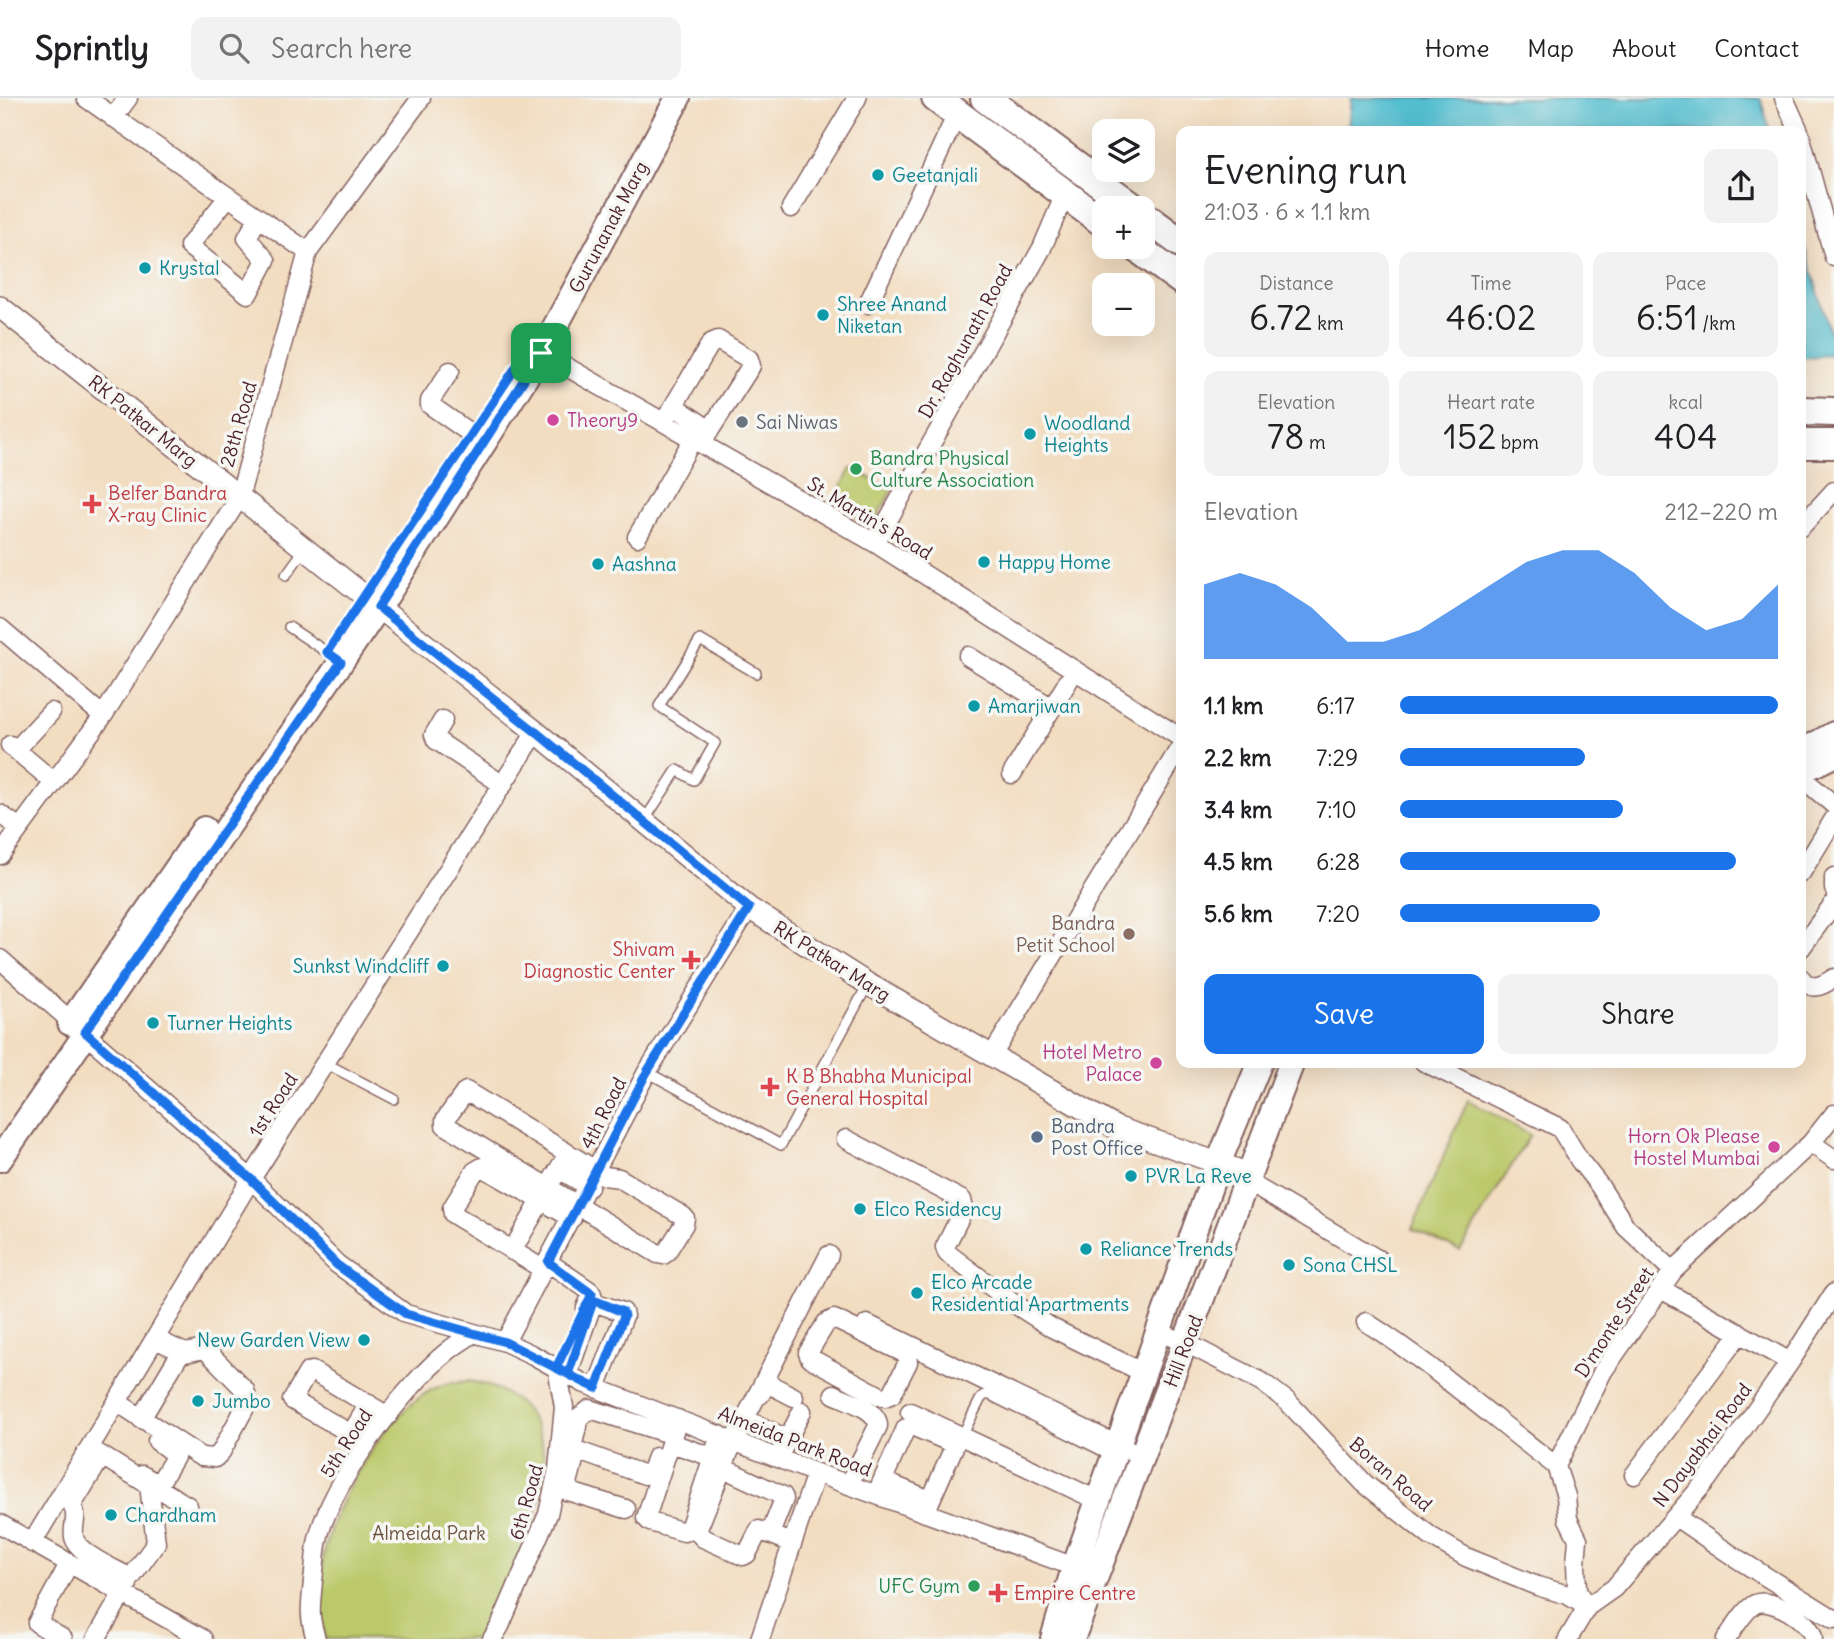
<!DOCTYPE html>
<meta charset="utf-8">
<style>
body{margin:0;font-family:Delius,sans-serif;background:#f2f2f2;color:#202124;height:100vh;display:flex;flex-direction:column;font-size:26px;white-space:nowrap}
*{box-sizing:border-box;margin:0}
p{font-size:23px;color:#757577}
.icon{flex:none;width:38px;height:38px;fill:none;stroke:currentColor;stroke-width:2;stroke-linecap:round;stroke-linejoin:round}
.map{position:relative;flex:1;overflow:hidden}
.sheet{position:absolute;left:1176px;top:28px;width:630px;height:942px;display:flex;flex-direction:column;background:#fff;border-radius:14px;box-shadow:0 7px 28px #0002}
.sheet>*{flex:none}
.controls{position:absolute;left:1092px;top:21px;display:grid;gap:14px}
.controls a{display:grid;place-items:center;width:63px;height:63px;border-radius:14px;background:#fff;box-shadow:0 7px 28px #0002;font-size:35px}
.pin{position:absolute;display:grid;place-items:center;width:60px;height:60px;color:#fff;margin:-30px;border-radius:14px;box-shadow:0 4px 10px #0006}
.round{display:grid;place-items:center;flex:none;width:74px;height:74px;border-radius:14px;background:#f2f2f2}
.summary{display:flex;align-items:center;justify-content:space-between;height:119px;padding:0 28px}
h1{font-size:38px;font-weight:600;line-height:52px}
.stats{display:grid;grid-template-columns:repeat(3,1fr);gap:10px;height:119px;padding:7px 28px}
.stats div{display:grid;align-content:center;border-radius:14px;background:#f2f2f2;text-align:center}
.stats b{font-size:35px;font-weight:600}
.stats small{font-size:19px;font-weight:400}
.stats p{font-size:19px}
.chart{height:196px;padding:14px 28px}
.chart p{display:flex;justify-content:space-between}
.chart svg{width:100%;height:126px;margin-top:7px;fill:#1a73e8;opacity:.7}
.primary-button{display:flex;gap:14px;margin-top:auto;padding:14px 28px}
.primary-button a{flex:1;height:80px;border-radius:14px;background:#1a73e8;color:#fff;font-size:28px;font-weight:600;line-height:80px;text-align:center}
.primary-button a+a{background:#f2f2f2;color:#202124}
ul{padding:0 28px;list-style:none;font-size:23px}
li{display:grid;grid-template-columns:112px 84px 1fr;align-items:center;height:52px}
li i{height:18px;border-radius:9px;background:#1a73e8}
header{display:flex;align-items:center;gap:42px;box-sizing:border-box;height:98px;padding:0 35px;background:#fff;border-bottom:2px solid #e0e0e0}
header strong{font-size:33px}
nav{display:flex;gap:38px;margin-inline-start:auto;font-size:24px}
.search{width:490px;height:63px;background:#f2f2f2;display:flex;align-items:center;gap:18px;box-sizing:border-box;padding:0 24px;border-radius:14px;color:#757577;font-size:26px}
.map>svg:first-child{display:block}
.green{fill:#bbc96b;stroke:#82744b;stroke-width:2}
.water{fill:#53becf;stroke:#4e6e7d;stroke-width:2}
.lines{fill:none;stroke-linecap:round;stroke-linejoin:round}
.service-casing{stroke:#856260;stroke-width:12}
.minor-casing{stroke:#856260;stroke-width:21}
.tertiary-casing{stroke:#856260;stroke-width:24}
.secondary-casing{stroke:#856260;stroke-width:28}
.primary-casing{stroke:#856260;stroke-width:32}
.service{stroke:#fff;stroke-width:9}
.minor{stroke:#fff;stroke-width:18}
.tertiary{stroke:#fff;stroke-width:21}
.secondary{stroke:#fff;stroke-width:24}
.primary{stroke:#fff;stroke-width:28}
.route-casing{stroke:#fff;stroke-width:14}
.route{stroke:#1a73e8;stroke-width:9}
.culture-dot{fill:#0f9aa8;stroke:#f6f6f2;stroke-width:2.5}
.hotel-dot{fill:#d1479c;stroke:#f6f6f2;stroke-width:2.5}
.worship-dot{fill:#6b7280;stroke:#f6f6f2;stroke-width:2.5}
.leisure-dot{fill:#2e9e5b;stroke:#f6f6f2;stroke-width:2.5}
.health-dot{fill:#e0444e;stroke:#f6f6f2;stroke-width:2.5}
.education-dot{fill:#8d6e63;stroke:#f6f6f2;stroke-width:2.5}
.service-dot{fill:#5c6f8a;stroke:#f6f6f2;stroke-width:2.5}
.labels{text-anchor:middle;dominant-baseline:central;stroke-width:7;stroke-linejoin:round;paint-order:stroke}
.culture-label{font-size:19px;fill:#0d838f;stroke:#f6f6f2;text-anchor:start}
.street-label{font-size:19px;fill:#4a1f2b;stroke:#f6f6f2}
.hotel-label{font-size:19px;fill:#b23c85;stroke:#f6f6f2;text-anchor:end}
.worship-label{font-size:19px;fill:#5b616d;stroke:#f6f6f2;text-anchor:start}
.leisure-label{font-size:19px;fill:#27864d;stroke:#f6f6f2;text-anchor:start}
.health-label{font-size:19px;fill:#be3a42;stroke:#f6f6f2;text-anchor:start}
.education-label{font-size:19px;fill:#785e54;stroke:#f6f6f2;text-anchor:end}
.service-label{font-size:19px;fill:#4e5e75;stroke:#f6f6f2;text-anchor:start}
.park-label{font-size:19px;fill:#6c523e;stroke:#f6f6f2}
</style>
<header>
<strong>Sprintly</strong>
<div class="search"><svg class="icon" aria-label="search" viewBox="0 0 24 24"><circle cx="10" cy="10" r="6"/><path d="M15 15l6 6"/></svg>Search here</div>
<nav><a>Home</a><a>Map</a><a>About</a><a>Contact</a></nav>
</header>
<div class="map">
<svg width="1834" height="1541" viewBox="0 0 1834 1541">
<rect width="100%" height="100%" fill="#f6f6f2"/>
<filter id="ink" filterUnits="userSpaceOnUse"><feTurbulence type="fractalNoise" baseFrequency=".0143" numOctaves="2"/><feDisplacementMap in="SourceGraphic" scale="14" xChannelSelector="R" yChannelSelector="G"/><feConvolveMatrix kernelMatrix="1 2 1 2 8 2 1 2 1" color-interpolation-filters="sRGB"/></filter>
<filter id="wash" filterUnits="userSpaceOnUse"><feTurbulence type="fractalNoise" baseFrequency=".00686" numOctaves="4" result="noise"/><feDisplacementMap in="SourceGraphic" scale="28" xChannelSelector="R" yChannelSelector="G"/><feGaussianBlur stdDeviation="1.57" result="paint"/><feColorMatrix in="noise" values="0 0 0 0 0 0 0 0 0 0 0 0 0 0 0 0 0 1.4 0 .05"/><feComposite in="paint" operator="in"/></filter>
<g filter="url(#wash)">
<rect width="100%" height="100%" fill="#f2ddc1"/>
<path class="green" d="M851,370l41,22 -20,36 -40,-22z
M1468,1002l62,35 -70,116 -48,-22z
M469,1283c25,4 50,16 63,38 39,65 -25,163 -56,220h-150c-8,-30 -7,-60 -1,-90 10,-50 67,-148 118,-164 8,-3 18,-3 26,-4z"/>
<path class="water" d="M1351,0h409l10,33h-422z
M1801,137l33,111v8l-33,4z"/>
</g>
<g filter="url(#ink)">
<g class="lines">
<defs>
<path id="service" d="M286,477l18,-25
M289,529l51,34
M644,723l33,-51 17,10 21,-37 -56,-37 41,-66 56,33
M325,965l69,36
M647,974l134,73 87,-161
M962,1338l18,-36 4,-5h6l123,61"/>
<path id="minor" d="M86,0l222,154
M1784,0l15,33
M113,20l15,-20
M1801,40l33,119
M228,99l-39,49 59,48 18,-34 -19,-22 11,-20
M791,110l66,-110
M868,206l89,-190
M530,248l345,197 306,195
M450,273l-20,30v4l54,38
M674,308l36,24
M664,324l47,-79 7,-3 31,19 2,7 -50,78
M1801,429l33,-36
M637,439l56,-98
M875,445l167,-295 23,-54
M0,530l103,88
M968,558l84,52
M443,622l-9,15 2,5 67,45
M10,647l44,37
M16,652l35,-38
M1012,676l63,-104
M1801,679l33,28
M0,716l20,14
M0,757l103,-139 136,-218 69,-246 113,-154
M1801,775l33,-54
M1834,779v12
M1801,850l33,-45
M0,861l251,220 86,85 69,50 68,19
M1801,880c10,14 21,8 33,0
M991,959l190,-311
M1424,964l136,66 20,33 19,24 27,42 47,44
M466,993l139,85 14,2 64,38 2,2 -1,6 -18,29 -3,2 -5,-1 -213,-129v-5z
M846,1041l116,61 2,9 -19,38 2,6 63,48 42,27 92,45
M1811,1045l23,16
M559,1071l30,18
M1246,1083l133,79
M548,1089l20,-33
M512,1153l29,-50
M548,1164l42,29 2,3 -6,14
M544,1172l-91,-56 -1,-6 23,-37 7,-4 90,51
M1661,1191l129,73
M834,1221l72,35 2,8 -16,32 -7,3 -5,-1 -70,-38 -2,-5 18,-30z
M1366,1224c67,43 127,96 190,144
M867,1226l261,126
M1159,1234l27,11 76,39 25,19 77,82 66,53 36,21 71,29 31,9 16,10
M505,1244l142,-270 102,-164
M568,1276l25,-72 30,10 1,4 -28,72
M834,1296c14,7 44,15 44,32l-29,58
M760,1297l7,-12 27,14
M117,1304l84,55 14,1 6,-6 27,-50 -3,-12 -40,-41 -20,4 -30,-14
M910,1314l189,89
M141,1321l40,-67
M678,1321l-32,99 4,4 34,10 5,-3 31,-94
M745,1321l42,20
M351,1336l18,-30
M367,1345l-75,-43 16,-28 4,-1 76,45
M671,1345l41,14
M562,1347l83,30 6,-4 5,-14
M89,1350l60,37 7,58 -25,35c-14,-8 -54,-24 -57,-41 -2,-13 5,-20 -2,-32l30,-49
M572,1350l7,-30 11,-9 73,23
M778,1360l24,-47
M723,1370l60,28 1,3 -14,35
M142,1377l12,7h6l15,-25 -3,-5 -15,-11
M1634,1377l106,-142
M883,1383l47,19
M157,1384l6,9 25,15
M554,1389l72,22
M566,1393l9,-35
M876,1397l30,-67 6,-2 40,17 2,4 -29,66
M1676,1419l57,39 101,63
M0,1426l203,115
M32,1445l219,-364 285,-447
M792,1445l-33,-13 -12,24 -4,2 -40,-18 -6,-7 37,-91 95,-185
M1587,1509l-10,-16 -1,-28 2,-24 -10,-20 -2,-23 -10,-30 47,-95 70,-100 138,-128 23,-29
M63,1541l-26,-16 32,-59
M96,1541l32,-55
M316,1541c-8,-25 -5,-33 -3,-58 2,-14 2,-29 5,-42 13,-56 85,-152 130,-188 8,-7 17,-12 26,-18l31,9 28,13 50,28 233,90 267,97
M492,1541l8,-13 48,-112 10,-45 6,-62 -7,-39
M760,1541l56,-166
M1568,1541l19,-32 27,-19 93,-108 83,-118 44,-69
M1726,1541c8,-10 18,-29 29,-35 16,-8 58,18 58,35"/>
<path id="tertiary" d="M0,209l536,425 213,176 119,76 247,143 134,47"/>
<path id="secondary" d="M1801,654l33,-18
M1801,673l33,-16
M70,925l134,-194
M0,1061l387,-564 154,-242 137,-255
M1053,1541l21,-71 144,-404 42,-102
M1072,1541l220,-577"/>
<path id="primary" d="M936,0l168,125
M985,0l149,110
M1143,117l38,28
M1136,149l45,33
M1801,313l33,1
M1801,346h33"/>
</defs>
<use href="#service" class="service-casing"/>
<use href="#minor" class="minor-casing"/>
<use href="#tertiary" class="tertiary-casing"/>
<use href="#secondary" class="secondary-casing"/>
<use href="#primary" class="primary-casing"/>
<use href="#service" class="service"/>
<use href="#minor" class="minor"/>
<use href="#tertiary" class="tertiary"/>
<use href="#secondary" class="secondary"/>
<use href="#primary" class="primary"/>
</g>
</g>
<g class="lines" filter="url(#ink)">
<defs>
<path id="route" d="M541,255l-11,-7 -203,306 14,10 -256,370 166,147 86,86 69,49 99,28 63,32 25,-72 3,-1 27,11 1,4 -28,72c-14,-6 -26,-13 -40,-20l36,-74 -44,-32 99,-190 102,-164 -213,-176 -158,-125 163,-254"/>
</defs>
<use href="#route" class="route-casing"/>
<use href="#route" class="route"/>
</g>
<g class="culture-dot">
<circle cx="878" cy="77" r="7"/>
<circle cx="145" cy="170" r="7"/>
<circle cx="823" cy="217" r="7"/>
<circle cx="1030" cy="336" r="7"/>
<circle cx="984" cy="464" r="7"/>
<circle cx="598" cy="466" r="7"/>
<circle cx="974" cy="608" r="7"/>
<circle cx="443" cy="868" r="7"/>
<circle cx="153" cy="925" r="7"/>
<circle cx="1131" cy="1078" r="7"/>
<circle cx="860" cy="1111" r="7"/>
<circle cx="1086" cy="1151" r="7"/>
<circle cx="1289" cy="1167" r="7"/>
<circle cx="917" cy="1195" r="7"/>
<circle cx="364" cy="1242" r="7"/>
<circle cx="198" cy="1303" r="7"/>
<circle cx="111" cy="1417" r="7"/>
</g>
<g class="hotel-dot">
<circle cx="553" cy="322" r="7"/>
<circle cx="1156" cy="965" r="7"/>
<circle cx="1774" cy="1049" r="7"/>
</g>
<circle class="worship-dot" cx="742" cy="324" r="7"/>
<g class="leisure-dot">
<circle cx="856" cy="371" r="7"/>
<circle cx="974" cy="1488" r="7"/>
</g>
<g class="health-dot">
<path d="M88.5 395.5h7v7h7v7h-7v7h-7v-7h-7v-7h7z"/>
<path d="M687.5 851.5h7v7h7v7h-7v7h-7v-7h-7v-7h7z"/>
<path d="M766.5 978.5h7v7h7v7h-7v7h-7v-7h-7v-7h7z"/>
<path d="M994.5 1484.5h7v7h7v7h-7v7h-7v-7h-7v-7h7z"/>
</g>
<circle class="education-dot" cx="1129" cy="836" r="7"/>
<circle class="service-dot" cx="1037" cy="1039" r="7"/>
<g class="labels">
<g class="culture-label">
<text x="892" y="77">Geetanjali</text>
<text x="159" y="170">Krystal</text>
<text x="837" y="206">Shree Anand<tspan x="837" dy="22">Niketan</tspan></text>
<text x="1044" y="325">Woodland<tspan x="1044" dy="22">Heights</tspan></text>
<text x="998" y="464">Happy Home</text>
<text x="612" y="466">Aashna</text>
<text x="988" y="608">Amarjiwan</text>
<text x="429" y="868" text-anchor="end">Sunkst Windcliff</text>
<text x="167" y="925">Turner Heights</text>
<text x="1145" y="1078">PVR La Reve</text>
<text x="874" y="1111">Elco Residency</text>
<text x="1100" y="1151">Reliance Trends</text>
<text x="1303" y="1167">Sona CHSL</text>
<text x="931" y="1184">Elco Arcade<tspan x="931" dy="22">Residential Apartments</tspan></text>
<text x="350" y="1242" text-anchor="end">New Garden View</text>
<text x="212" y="1303">Jumbo</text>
<text x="125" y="1417">Chardham</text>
</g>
<g class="street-label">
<text transform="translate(608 129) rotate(-62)">Gurunanak Marg</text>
<text transform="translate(965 243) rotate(-61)">Dr. Raghunath Road</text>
<text transform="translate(143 323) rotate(39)">RK Patkar Marg</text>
<text transform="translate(238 326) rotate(-74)">28th Road</text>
<text transform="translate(870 420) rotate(31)">St. Martin's Road</text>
<text transform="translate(832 863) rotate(32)">RK Patkar Marg</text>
<text transform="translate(273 1007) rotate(-57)">1st Road</text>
<text transform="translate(603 1015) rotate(-63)">4th Road</text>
<text transform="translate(1614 1224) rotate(-57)">D'monte Street</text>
<text transform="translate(1183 1253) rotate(-69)">Hill Road</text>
<text transform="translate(795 1343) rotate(21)">Almeida Park Road</text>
<text transform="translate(346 1345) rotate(-57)">5th Road</text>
<text transform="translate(1702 1347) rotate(-53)">N Dayabhai Road</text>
<text transform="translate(1391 1376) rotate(41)">Boran Road</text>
<text transform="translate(526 1404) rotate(-74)">6th Road</text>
</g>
<g class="hotel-label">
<text x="567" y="322" text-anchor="start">Theory9</text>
<text x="1142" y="954">Hotel Metro<tspan x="1142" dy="22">Palace</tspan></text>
<text x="1760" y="1038">Horn Ok Please<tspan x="1760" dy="22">Hostel Mumbai</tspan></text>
</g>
<g class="worship-label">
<text x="756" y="324">Sai Niwas</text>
</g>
<g class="leisure-label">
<text x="870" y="360">Bandra Physical<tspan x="870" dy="22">Culture Association</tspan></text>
<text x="960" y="1488" text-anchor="end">UFC Gym</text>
</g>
<g class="health-label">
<text x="108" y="395">Belfer Bandra<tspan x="108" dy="22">X-ray Clinic</tspan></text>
<text x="675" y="851" text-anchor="end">Shivam<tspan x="675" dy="22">Diagnostic Center</tspan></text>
<text x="786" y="978">K B Bhabha Municipal<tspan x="786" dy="22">General Hospital</tspan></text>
<text x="1014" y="1495">Empire Centre</text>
</g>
<g class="education-label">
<text x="1115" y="825">Bandra<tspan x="1115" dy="22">Petit School</tspan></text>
</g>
<g class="service-label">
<text x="1051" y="1028">Bandra<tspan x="1051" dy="22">Post Office</tspan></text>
</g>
<g class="park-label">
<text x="429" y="1435">Almeida Park</text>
</g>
</g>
</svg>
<div class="controls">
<a><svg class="icon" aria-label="layers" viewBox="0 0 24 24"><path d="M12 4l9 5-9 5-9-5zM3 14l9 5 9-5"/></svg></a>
<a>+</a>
<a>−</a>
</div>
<div class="pin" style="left:541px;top:255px;background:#1e9e55"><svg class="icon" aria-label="arrive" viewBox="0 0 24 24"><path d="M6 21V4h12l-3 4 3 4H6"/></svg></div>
<section class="sheet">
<div class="summary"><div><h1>Evening run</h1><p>21:03 · 6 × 1.1 km</p></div><a class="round"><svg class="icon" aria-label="share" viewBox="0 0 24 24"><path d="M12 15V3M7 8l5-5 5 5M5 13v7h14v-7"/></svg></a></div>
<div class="stats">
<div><p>Distance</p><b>6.72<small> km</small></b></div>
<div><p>Time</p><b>46:02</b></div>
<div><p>Pace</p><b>6:51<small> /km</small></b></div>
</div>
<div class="stats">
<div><p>Elevation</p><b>78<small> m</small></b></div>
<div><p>Heart rate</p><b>152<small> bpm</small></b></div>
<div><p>kcal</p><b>404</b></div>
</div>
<div class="chart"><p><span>Elevation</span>212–220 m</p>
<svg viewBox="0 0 160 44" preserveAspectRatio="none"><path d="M0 44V18L10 14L20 18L30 26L40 38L50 38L60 34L70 26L80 18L90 10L100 6L110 6L120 14L130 26L140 34L150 30L160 18V44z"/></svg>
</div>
<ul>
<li><b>1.1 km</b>6:17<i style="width:100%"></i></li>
<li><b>2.2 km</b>7:29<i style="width:49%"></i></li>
<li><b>3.4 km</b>7:10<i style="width:59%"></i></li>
<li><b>4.5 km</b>6:28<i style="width:89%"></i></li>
<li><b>5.6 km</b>7:20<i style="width:53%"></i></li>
</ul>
<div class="primary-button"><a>Save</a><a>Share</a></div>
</section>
</div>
